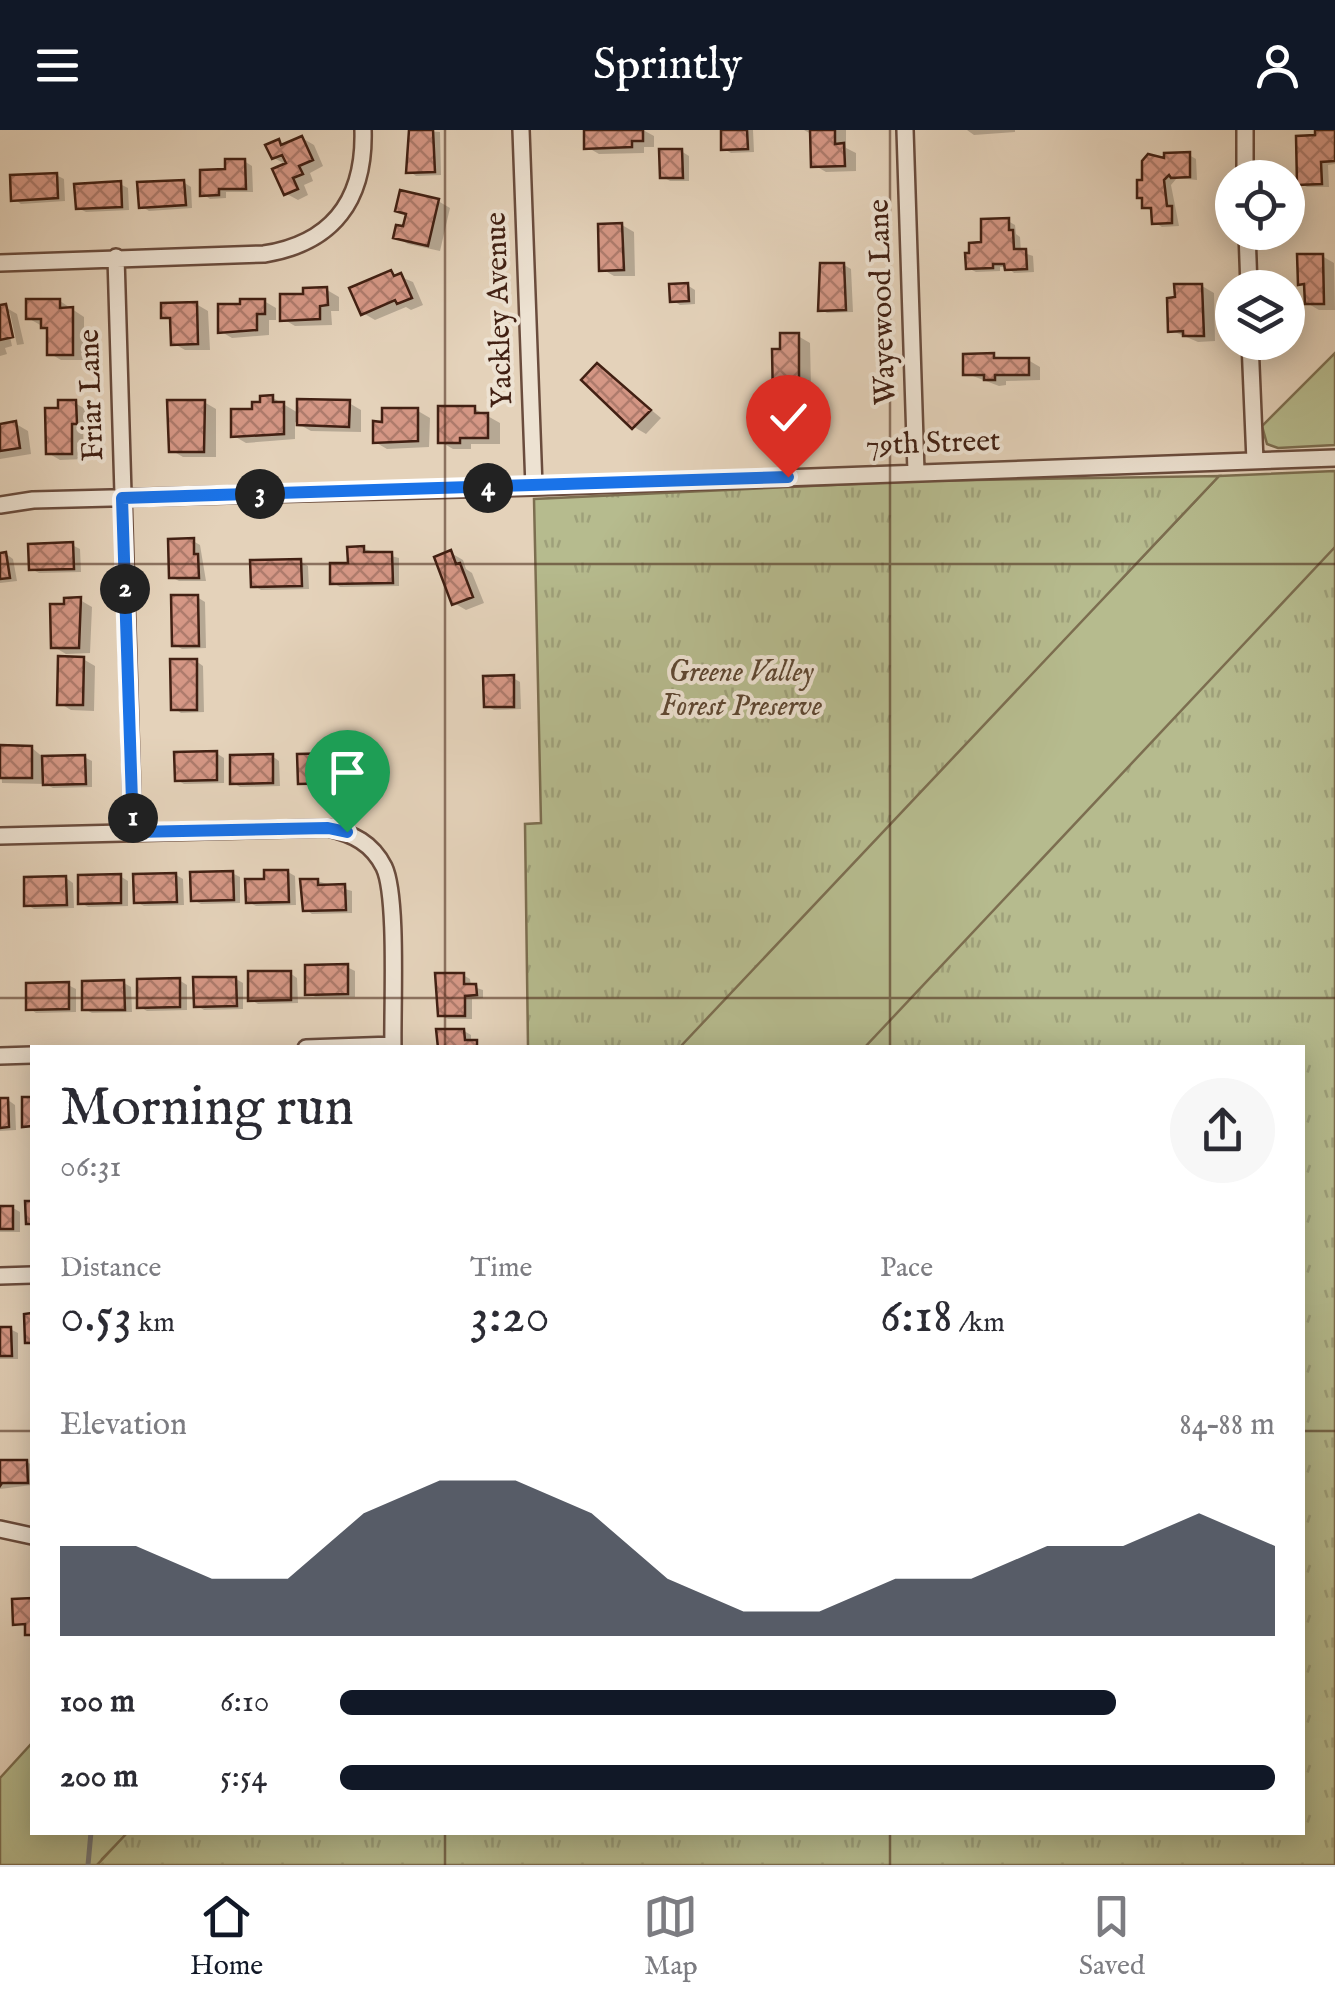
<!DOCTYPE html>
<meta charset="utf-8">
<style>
body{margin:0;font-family:"IM FELL English",serif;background:#f7f7f7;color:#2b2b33;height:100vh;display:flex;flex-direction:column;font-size:38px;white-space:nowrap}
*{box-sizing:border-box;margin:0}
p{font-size:32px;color:#7c7c81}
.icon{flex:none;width:55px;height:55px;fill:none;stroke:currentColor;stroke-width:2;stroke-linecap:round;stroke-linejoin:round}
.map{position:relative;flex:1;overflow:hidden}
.panel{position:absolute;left:30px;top:915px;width:1275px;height:790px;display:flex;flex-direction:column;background:#fff;border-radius:0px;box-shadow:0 5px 25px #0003}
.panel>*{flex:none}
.controls{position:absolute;left:1215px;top:30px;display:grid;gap:20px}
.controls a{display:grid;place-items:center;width:90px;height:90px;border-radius:50%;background:#fff;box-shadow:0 5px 25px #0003;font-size:50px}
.pin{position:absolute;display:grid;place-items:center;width:85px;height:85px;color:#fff;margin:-102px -42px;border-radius:50% 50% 50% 0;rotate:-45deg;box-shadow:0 0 10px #0007}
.pin .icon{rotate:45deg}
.km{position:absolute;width:50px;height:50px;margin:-25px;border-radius:50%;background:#222;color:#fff;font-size:28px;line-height:50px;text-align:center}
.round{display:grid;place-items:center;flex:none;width:105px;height:105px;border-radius:52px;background:#f7f7f7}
.overview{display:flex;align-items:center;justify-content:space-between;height:170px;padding:0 30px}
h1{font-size:55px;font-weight:600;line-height:75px}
.metrics{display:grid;grid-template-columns:repeat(3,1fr);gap:15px;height:170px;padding:10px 30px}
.metrics div{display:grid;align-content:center}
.metrics b{font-size:50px;font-weight:600}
.metrics small{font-size:28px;font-weight:400}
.metrics p{font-size:28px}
.chart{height:280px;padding:20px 30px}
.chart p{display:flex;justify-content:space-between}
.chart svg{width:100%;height:180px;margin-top:10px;fill:#111827;opacity:.7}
ul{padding:0 30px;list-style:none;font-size:32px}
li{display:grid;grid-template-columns:160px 120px 1fr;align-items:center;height:75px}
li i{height:25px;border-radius:12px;background:#111827}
header{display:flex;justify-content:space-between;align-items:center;height:130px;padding:0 30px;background:#111827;color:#fff;font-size:45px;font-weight:600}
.tabs{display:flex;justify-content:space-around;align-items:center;height:140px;border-top:2px solid #e1e1e2;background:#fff;font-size:28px;color:#7c7c81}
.tabs a{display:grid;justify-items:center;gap:5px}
.tabs .selected{color:#111827}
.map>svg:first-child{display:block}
.green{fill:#b6bb8e;stroke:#7c6e50;stroke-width:2.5}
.park{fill:url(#park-tufts);stroke:#7c6e50;stroke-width:2.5}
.shadow{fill:#0003}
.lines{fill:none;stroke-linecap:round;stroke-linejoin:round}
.stream{stroke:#767978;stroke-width:5}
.building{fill:url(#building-cross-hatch);stroke:#412013;stroke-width:2.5}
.minor-casing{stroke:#6a4c3d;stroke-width:20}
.minor{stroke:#ede2d2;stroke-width:15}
.route-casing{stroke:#fff;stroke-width:20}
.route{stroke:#1a73e8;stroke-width:12}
.grid{fill:none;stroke:#412013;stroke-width:2.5;stroke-opacity:0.55}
.labels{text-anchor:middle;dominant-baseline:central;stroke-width:8;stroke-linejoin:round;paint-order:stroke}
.street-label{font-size:30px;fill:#412013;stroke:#ede2d2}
.park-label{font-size:30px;font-style:italic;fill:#5e4732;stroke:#ede2d2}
</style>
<header><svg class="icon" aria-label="menu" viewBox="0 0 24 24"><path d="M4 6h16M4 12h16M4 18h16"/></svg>Sprintly<svg class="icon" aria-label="person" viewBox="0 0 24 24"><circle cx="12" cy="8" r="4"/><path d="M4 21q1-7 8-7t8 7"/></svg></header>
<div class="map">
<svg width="1335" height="1735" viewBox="0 0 1335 1735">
<defs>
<pattern id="park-tufts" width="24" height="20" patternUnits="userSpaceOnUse" patternTransform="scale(2.5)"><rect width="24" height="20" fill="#b6bb8e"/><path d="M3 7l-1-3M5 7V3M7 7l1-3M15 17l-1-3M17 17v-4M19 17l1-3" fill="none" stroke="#9ea07a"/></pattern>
<pattern id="building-cross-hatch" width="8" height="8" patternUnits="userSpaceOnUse" patternTransform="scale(2.5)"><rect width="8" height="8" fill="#d59785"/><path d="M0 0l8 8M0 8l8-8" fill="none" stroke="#ae7b6c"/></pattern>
</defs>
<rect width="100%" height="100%" fill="#e4d2ba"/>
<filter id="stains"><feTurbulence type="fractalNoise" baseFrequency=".002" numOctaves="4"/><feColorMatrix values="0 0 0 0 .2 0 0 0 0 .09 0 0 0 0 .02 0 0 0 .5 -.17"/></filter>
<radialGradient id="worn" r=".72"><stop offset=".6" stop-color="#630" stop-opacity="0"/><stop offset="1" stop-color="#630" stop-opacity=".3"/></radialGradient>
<path class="green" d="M1335,223v92l-57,3 -11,-4 -5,-18z
M1335,341v78l-294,498h-420l139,-559 158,-7 195,107 106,-112z
M32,1613v89l96,1 -26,26 -1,6h-101v-87z"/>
<path class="park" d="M1219,346l-539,571h-152l-3,-223 16,-1 -7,-324 384,-18z
M1335,417v1318h-1238l31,-33h1174v-784l-437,-1z"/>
<path class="shadow" d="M411,0l29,2 1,43 -25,1 -7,-5z
M587,0h56l11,6v11h-10v6l-45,1 -12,-7z
M723,0h30l1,22 -23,1 -7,-4z
M804,0h42v18l10,5v18l-30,1 -12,-7 -1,-30z
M967,0h48v2l-41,3z
M1318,0h17v34l-7,1 1,22h-22l-7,-4 18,-45z
M302,8l12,7 9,21 -13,7 3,8 -9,4 4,10 -10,5 -13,-7 2,-28 -13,-7 5,-16 6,4z
M681,21l8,5v25h-19l-7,-4z
M1189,25l7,4 1,21 -20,-2 -6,7 8,41 -17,1 -8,-5 -2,-11 -8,-4 23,-46z
M244,31l8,5 1,26h-27v6l-16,1 -7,-5z
M56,45l8,4 1,22 -44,3 -7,-5z
M183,52l8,5 1,21 -43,3 -8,-5z
M120,54l8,4 1,22 -43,2 -8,-4z
M438,71l12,7 -10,43 -32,-7 -12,-7 8,-7 4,-14 -10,-6z
M1008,91l7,4 1,9 4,3 1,15 12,4 1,16 -20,1 -7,-6h-7v4l-24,1 -8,-4 16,-23z
M622,95l12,7 1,44h-21l-12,-7z
M1322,126l12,7 1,47h-16l-12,-7v-16l-7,-4z
M844,135l7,4 2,43 -26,1 -7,-4z
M391,143l22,9 10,23 -12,5 -5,-3 -31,13 -12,-7z
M687,155l8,5v14l-15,1 -8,-5z
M1202,156l12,7 1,48 -17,1 -28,-12 7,-30z
M327,160l12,7v14h-8l1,14 -37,1 -12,-7 23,-23z
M60,171l24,16v43h-23l-12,-7v-23l-21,-12z
M264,171l12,7v12h-7v15l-37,3 -12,-7 22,-24z
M196,174l12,7 2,39h-25l-12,-7 -1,-22 -8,-5z
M5,177l12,7 7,30 -7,1 -7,-32h-5l7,33 -7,2 2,6 -7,2v-48z
M798,206l12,7 1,44 8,5v15h-7l1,18h-11l-12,-7 -2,-11 -12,-7 7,-49z
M993,226l8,4h27l12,7v13l-34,1v4l-7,1 -34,-13z
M598,236l63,52 -15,16 -12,-7 -50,-47z
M273,268l27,16 49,-11 12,7v22l-50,-1 -16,-9v17l-49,4 -12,-7 20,-25z
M204,272l12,7v48h-33l-12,-7z
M75,273l12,7 1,19h-5l1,30 -24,1 -12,-7 13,-43z
M475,279l25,14v21h-29v5h-18l-12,-7z
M418,281l12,7 -1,29 -42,2 -12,-7 9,-18z
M16,294l12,7 3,23 -31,5v-33z
M193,411l7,4 6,36h-27l-8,-4z
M72,415l8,4 1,23 -42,1 -8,-4z
M364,419l35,9v28l-59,1 -7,-4z
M451,423l12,7 3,9 6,4 12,30 -18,7 -12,-7z
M6,424l7,5 4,22 -17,2v-28z
M301,432l7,4 1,23 -48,1 -8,-5z
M197,467l8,5 1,46 -24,1 -7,-4z
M80,470l12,7 -2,46 -24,1 -12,-7 12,-41z
M83,529l12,7 -1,45 -23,-1 -12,-7z
M196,531l7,5 1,46 -23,1 -7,-5z
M513,548l7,4 1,27 -27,1 -7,-4z
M0,618h32l12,10 40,-1 8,4v26l-39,1 -8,-4 -43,-1z
M216,623l8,5v25l-40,1 -7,-4z
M272,626l7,5 1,25 -40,1 -7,-4z
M340,626l7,4 1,25 -40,1 -7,-4z
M288,742l7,4 1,29 -40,1 -8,-4 18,-21z
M232,743l8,4v26l-39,1 -8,-4z
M176,745l7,4 1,26 -40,1 -8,-4z
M120,746l8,5v25l-40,1 -7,-4z
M66,748l7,5 1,25 -40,1 -7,-4z
M317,751l35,10v22l-40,1 -7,-5z
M347,837l8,4v26h-40l-7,-4z
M290,843l7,5 1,25 -40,1 -7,-4z
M463,845l7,4 1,7 12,4v8l-11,1v20h-24l-8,-4z
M236,849l7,4v26l-39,1 -8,-5z
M179,850l8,5v25l-40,1 -7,-4z
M124,853l7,4 1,25 -40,1 -7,-4z
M68,855l8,4v23l-40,1 -7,-5z
M464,901l7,4v7l13,6h-44z
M8,970l7,5 1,25 -16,1v-30z
M0,1078h13l7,4v20h-20z
M0,1199h10l8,4v26h-18z
M27,1332l5,3v20l-32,4v-26z"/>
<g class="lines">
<path class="stream" d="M88,1735l3,-33"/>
</g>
<path class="building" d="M409,0h24l2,42 -29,1z
M584,0h59v11h-11v6l-48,2z
M721,0h26l1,19 -27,1z
M810,0h25v14l9,-1 1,23 -34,1z
M1315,0h20v31l-14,1 1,22 -25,1 -1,-49 19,-1z
M302,6l11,24 -14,6 4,8 -10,4 5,11 -14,6 -12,-26 14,-6 -4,-8 -10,4 -7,-14 14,-6 2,6z
M659,19h23l1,29h-23z
M1190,22v25l-19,1 -2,-3 -5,5 3,26h5v17l-20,1 -1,-16h-9v-10h-5v-18h5v-19l6,-7 16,4v-5z
M225,29h20l1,30h-27v6l-19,1v-26l25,-1z
M57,43l1,25 -47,3 -1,-26z
M184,50l2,25 -47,3 -2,-26z
M121,51l1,26 -46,2 -2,-25z
M400,60l39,9 -11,47 -35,-8 3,-13 7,1 3,-12 -11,-3z
M1009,88v12h4l1,19h12l1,20 -22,1 -1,-6h-11v4l-27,1 -1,-16h4v-10l12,-1v-23z
M622,93l2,47 -25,1 -1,-47z
M1297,124h26l1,50h-19l-1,-20 -6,1z
M820,133h24l2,47 -28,1z
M391,140l3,6 7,-3 11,25 -15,6 -2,-4 -34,15 -12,-27z
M688,153l1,18 -19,1 -1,-18z
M1174,154h28l2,52h-21v-5l-15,1 -1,-34 8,-1z
M327,157l1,18 -8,1v13l-40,2v-27h23v-6z
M26,169h34v9l13,-1v48h-26v-27h-6v-9h-15z
M240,169h25v15h-8v16l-39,3v-29h22z
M197,172l1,42 -27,1 -1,-27h-9v-15z
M6,174l7,33 -13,3v-35z
M780,203h19v49h9v19h-7v18h-13l-1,-17h-14l-1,-53h8z
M994,223v5h35v17h-34v5h-11v-5h-21v-21z
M597,233l54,47 -19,19 -51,-49z
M273,265v7h11v32l-53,3v-28h21v-7h8v-6z
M297,269l53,1 -1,27 -52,-2z
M58,270h18l1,24h-5v30h-26l-1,-46h13z
M167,270h38l-1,52h-35z
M438,276h37v7h13v25h-28v5h-22z
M382,278h36v33l-45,2v-22l9,1z
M16,291l4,27 -20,3v-27z
M194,408v16h4l1,24h-30l-1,-39z
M73,412l1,27 -45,1 -1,-26z
M364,416v6h28l1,31 -63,1v-21h18l-1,-16z
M451,420l5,14 4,-1 13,34 -21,8 -18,-48z
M6,422l4,26 -10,1v-26z
M301,429l1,27 -51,1 -1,-27z
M171,465h27l1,51h-27z
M81,467l-2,51h-28l-1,-44h14v-6z
M58,526l26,1 -1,48h-26z
M170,529h27v51h-26z
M514,545v32h-30l-1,-31z
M0,615l32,1v32h-32z
M217,621v29l-42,1 -1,-29z
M340,623l1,30 -43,1 -1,-30z
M273,624v29l-43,1v-29z
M85,625l1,29 -43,1 -1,-29z
M264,740h24l1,32 -43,1 -1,-24h19z
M233,741l1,29 -43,1 -1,-29z
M176,743l1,29 -43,1 -1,-29z
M121,744v29l-43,1v-29z
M66,746l1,29 -43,1v-29z
M300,749h18v6l27,-1 1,26 -43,1z
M348,834v30l-43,1v-30z
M248,841h43v29l-43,1z
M435,843h29v11h12l1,11 -12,1v20h-27z
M193,847h43l1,29 -43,1z
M180,848v29l-43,1v-29z
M124,850l1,30h-43v-29z
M69,852v27l-43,1v-27z
M436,899h28l1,11h12v8h-39z
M22,967h10v29l-10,1z
M0,968h8l1,29 -9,1z
M25,1071h7v23h-6z
M0,1076h13v23h-13z
M32,1183v30h-7l-1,-29z
M0,1197h11l1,29h-12z
M0,1330h27l1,23h-26l-2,3z
M32,1468v37h-7v-11l-12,1 -1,-26z"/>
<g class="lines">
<defs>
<path id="minor" d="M521,0l13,357
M905,0l11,342
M1245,48v-48
M1247,102l2,56
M116,127l17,575
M0,133l264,-9c70,-11 101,-55 99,-124
M1250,212l5,119
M0,375l33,-5 501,-13 801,-29
M0,706l328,-8c25,6 44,15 56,39 14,29 8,142 9,181
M306,918l87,-3
M0,926l32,-1
M0,1146l32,-1
M0,1399l32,7"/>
</defs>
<use href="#minor" class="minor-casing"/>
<use href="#minor" class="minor"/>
</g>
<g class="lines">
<defs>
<path id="route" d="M347,702l-19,-4 -195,4 -11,-334 666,-21"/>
</defs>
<use href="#route" class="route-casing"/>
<use href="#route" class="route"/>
</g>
<path class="grid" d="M445,0v918M890,0v918M0,434h1335M0,868h1335M0,1301h32M1302,1301h33M445,1702v33M890,1702v33"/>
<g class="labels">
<g class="street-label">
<text transform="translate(883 172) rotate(-92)">Wayewood Lane</text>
<text transform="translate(500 180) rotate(-92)">Yackley Avenue</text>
<text transform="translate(92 265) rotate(-92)">Friar Lane</text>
<text transform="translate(933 314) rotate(-2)">79th Street</text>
</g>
<g class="park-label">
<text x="741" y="543">Greene Valley<tspan x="741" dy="34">Forest Preserve</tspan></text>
</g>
</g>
<rect width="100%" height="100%" filter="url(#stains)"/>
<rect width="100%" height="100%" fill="url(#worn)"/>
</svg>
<div class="controls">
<a><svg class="icon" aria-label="locate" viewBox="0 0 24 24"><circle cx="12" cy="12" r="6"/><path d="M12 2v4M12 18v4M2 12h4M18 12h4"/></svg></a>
<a><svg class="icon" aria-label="layers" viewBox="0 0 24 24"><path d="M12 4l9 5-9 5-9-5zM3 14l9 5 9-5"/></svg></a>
</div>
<div class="pin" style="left:347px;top:702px;background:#1e9e55"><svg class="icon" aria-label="arrive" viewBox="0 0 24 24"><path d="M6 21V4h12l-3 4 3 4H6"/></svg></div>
<div class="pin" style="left:788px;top:347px;background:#d93025"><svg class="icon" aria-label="check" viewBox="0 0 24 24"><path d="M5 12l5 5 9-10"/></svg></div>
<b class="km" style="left:133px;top:688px">1</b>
<b class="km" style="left:125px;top:459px">2</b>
<b class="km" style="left:260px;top:364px">3</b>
<b class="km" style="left:488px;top:358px">4</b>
<section class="panel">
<div class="overview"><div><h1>Morning run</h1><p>06:31</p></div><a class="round"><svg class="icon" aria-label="share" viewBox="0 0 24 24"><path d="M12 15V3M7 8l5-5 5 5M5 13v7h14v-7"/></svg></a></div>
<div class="metrics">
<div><p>Distance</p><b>0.53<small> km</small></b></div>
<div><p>Time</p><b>3:20</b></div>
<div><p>Pace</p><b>6:18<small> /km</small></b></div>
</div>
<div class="chart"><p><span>Elevation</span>84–88 m</p>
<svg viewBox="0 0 160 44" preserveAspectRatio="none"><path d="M0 44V22L10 22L20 30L30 30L40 14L50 6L60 6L70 14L80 30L90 38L100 38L110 30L120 30L130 22L140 22L150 14L160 22V44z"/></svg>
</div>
<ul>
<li><b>100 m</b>6:10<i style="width:83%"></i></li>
<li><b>200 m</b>5:54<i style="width:100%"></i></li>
</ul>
</section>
</div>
<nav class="tabs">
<a class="selected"><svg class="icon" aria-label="home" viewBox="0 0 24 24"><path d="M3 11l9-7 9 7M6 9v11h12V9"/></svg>Home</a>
<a><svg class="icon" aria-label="map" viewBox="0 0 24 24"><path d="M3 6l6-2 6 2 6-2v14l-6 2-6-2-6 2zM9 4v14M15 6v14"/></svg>Map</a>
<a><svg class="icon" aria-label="saved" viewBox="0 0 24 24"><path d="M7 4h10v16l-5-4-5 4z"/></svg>Saved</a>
</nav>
